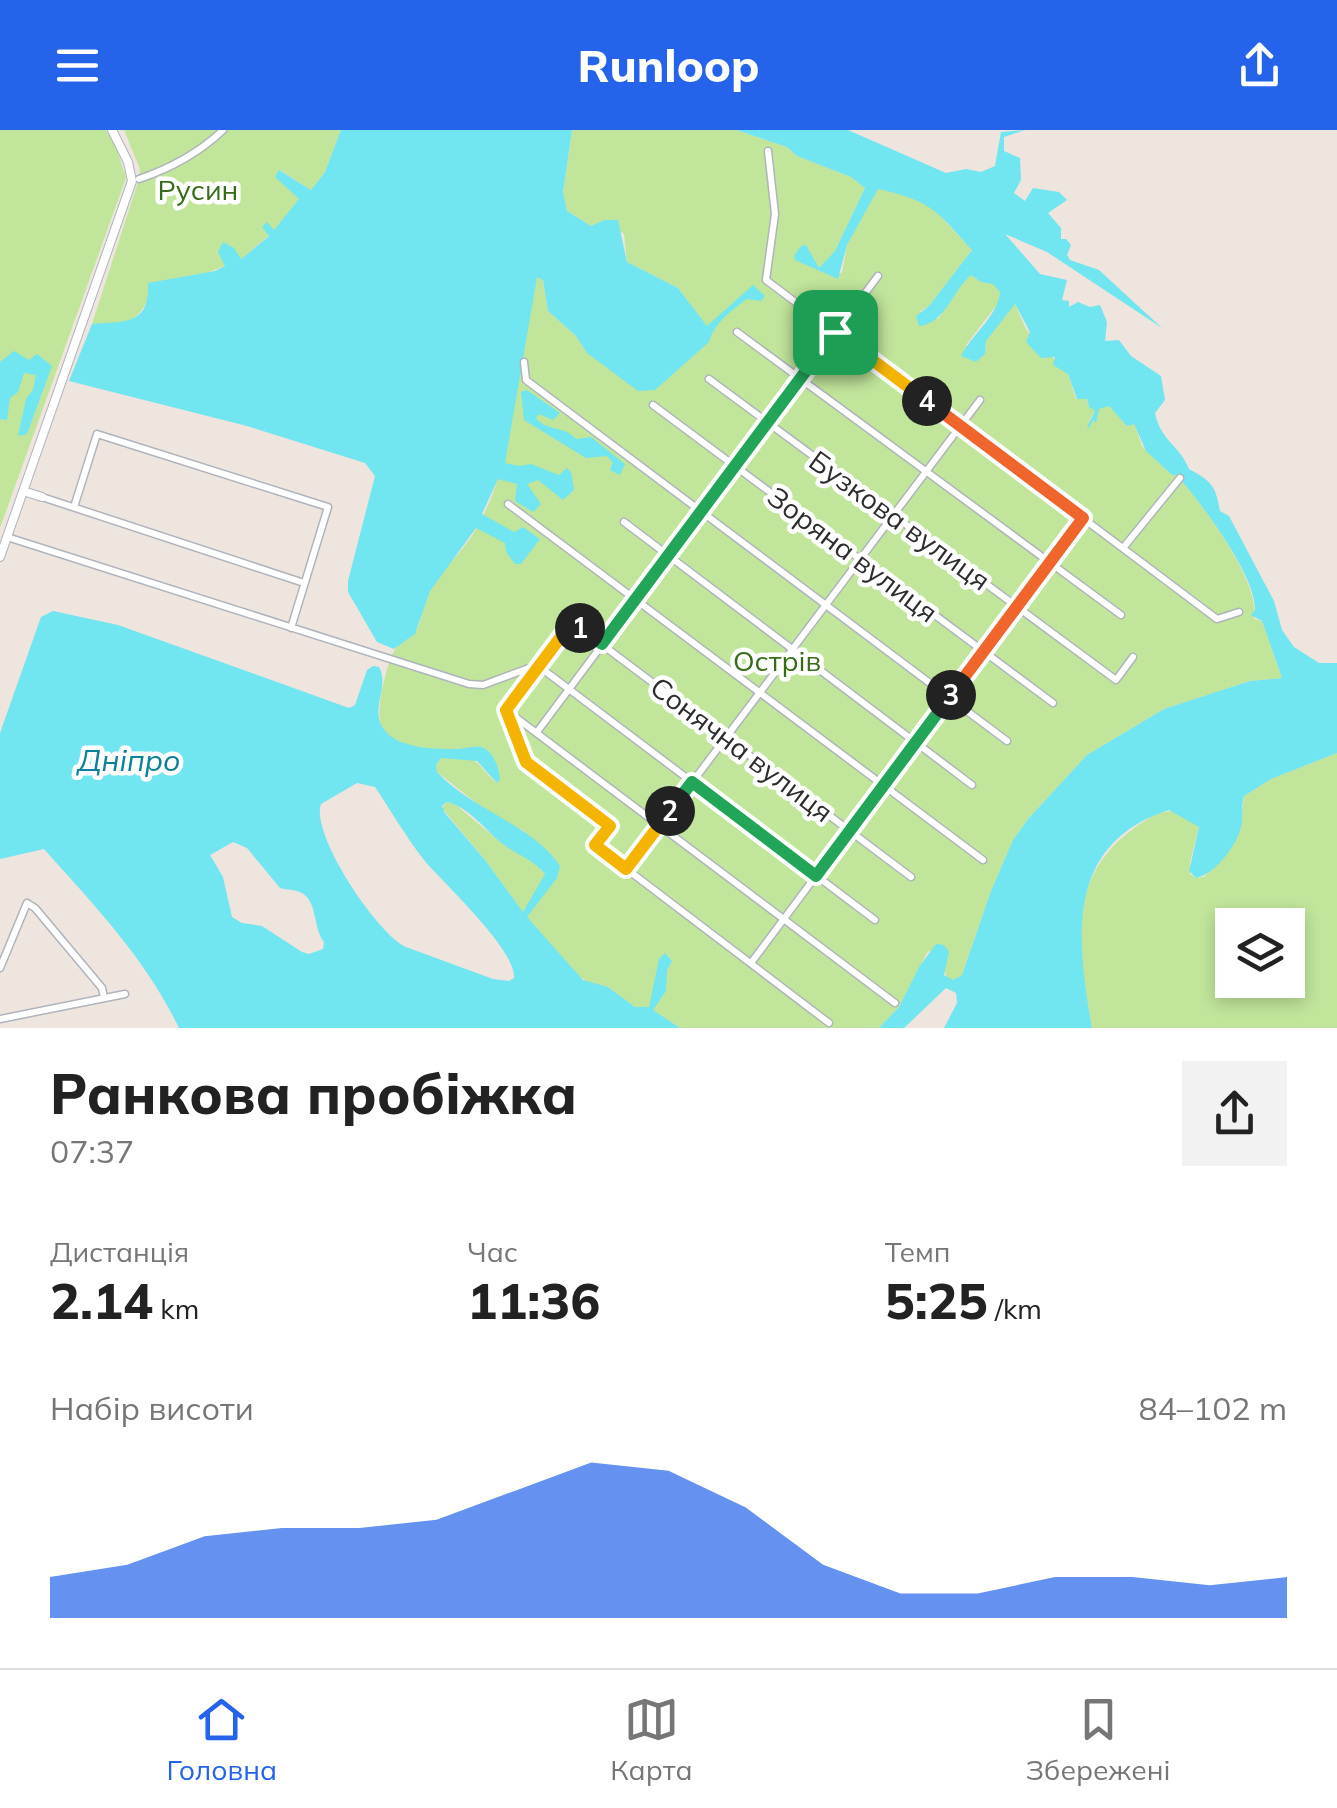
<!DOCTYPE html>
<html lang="uk">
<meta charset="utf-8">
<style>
body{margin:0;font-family:Mulish,sans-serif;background:#f2f2f2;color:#222;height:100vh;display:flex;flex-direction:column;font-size:38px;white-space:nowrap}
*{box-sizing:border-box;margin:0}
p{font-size:32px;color:#767676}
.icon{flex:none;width:55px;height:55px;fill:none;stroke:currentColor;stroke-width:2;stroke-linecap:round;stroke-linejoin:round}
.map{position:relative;height:898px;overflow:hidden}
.details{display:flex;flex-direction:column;background:#fff;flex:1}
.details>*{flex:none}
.tools{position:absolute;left:1215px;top:778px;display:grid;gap:20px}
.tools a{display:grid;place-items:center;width:90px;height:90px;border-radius:0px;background:#fff;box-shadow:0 5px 15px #0003;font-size:50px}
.pin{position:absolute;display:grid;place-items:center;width:85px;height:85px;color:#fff;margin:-42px;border-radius:20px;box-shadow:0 5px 15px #0006}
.km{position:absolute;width:50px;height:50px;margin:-25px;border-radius:50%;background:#222;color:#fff;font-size:28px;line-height:50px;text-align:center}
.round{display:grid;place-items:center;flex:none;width:105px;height:105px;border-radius:0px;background:#f2f2f2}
.summary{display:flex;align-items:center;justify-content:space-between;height:170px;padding:0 50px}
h1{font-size:55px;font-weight:800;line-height:75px}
.metrics{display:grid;grid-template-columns:repeat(3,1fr);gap:15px;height:170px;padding:10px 50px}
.metrics div{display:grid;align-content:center}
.metrics b{font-size:50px;font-weight:800}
.metrics small{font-size:28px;font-weight:400}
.metrics p{font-size:28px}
.chart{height:280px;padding:20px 50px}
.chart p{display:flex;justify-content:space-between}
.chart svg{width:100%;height:180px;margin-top:10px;fill:#2563eb;opacity:.7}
header{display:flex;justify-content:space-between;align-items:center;height:130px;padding:0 50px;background:#2563eb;color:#fff;font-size:45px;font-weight:800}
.dock{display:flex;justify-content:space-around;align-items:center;height:140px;border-top:2px solid #e0e0e0;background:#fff;font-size:28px;color:#767676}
.dock a{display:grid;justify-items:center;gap:5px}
.dock .on{color:#2563eb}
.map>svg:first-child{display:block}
.green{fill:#c1e59b;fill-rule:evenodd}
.water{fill:#71e5f0;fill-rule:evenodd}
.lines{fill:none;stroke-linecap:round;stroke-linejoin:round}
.minor-casing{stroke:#afb4bc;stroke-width:9}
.tertiary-casing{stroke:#afb4bc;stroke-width:10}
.minor{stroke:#fff;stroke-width:6}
.tertiary{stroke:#fff;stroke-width:8}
.split-1-casing{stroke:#fff;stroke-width:20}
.split-2-casing{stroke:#fff;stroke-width:20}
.split-3-casing{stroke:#fff;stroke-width:20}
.split-4-casing{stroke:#fff;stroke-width:20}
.split-5-casing{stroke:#fff;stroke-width:20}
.split-1{stroke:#22a559;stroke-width:12}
.split-2{stroke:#f5b400;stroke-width:12}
.split-3{stroke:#22a559;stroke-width:12}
.split-4{stroke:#f0652b;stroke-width:12}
.split-5{stroke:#f5b400;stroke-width:12}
.labels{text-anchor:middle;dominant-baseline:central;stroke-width:9;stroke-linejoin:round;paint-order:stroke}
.park-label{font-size:28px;fill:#396c1a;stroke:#fff}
.street-label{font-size:28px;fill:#2c2c2c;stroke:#fff}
.water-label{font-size:30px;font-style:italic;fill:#0c819a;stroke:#fff}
</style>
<header><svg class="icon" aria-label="menu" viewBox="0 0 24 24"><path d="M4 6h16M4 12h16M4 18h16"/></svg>Runloop<svg class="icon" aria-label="share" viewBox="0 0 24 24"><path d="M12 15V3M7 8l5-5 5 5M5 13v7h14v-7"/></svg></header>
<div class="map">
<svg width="1337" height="898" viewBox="0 0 1337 898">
<rect width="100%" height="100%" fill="#eee5df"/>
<path class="green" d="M0,0h106l10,17 10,31 -126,350z
M124,0h217l-16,42 -14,18 -31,-20 20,28 -26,33 -12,-4 7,8 -28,24 -92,38c-14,31 -27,25 -57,27l47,-145 1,-10z
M572,0h164l51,17 10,9 54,21 14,11 -30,63 -17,19 24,3 5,-28 31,-57 36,9 16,8 42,45 -43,56 -10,6 19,7 27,-40 6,-4 10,7 12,1 7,9 -1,10 -33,43 10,17 9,-8 1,-13 28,-39 12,27 42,45 8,25h11l2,8h9l-11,16 12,-14 10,-4 18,21 7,-3 8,23 30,29h5c24,28 84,106 77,144l8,2 20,57 -32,3 -86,28 -77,46 -59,64 -15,21 -22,51 -29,84 -9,5 -6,-2 -3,-9 4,-12 -20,-6 -29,56 -20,21h-199l-31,-20 -14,-1 -27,-20 -19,-4 -13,-9 -53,-61 -38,-53 -43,-52 5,-6 8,2 44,37 33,19 17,19 -25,-48 -34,-17 -53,-42 -1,-7 5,-7c43,-2 30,3 56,25l-17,-36c-28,3 -83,8 -99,-22 -6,-13 6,-61 13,-74 4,-8 17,-11 22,-20 7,-13 7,-30 15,-43 12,-19 30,-35 42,-54 48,-79 40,-171 64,-257l3,-1 3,5 5,30 28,25 11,17 124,-21 -33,-44 -51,-26 -3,-28 -20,-14 -13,6 -24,-15 -4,-18z
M1337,623v275h-245c-13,-74 -29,-148 41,-199 12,-9 26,-19 42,-18l24,16 -9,35v12l6,4 8,-1 24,-26 12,-21 4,-34 27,-17zM1232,795h56v55h-56z"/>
<path class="water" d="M341,0h231l-9,62 4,19 24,15 13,-6h14l9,42 51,26 29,38 46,-41 12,11 -4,5 -14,-2c-15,11 -33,24 -38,43l-54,48 -17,1 -51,-38 -11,-17 -28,-25 -5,-31 -6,-3 -32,186 14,3 12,-2 28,11 8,-7 4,4 3,18 -11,10 -25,-20 -11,4 14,20 -8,8 -18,-11 2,-17 -19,-5 -16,35 32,18 9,-5 17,12 -19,25h-6l-9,-12 -1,-9 -29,-15 -46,63 -15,43 -21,15 -17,-7 -29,-50v-11l27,-105 -10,-13 -118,-37 -178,-45 23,-57c32,-3 58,2 56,-41l67,-12 10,-5 -7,-14 5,-10 11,6 7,11 28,-23 -7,-9 5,-5 7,8 25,-31 -24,-22 4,-7 32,20 14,-18z
M736,0h112l98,43 20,-4 15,3 14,-6 6,-34 24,-2 -21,7v14l16,7 1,22 -7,13 11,8 8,-13 26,4 8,8 -19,13 13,15v11h5l5,6 -4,10 3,5 29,10 63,58 -115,-76 -42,-18 35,40 27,6 -5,20 7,1v6l9,-5 12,5 10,-2 7,17 -2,19 14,-1 12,16 30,20 4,24 -10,13c6,29 25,32 34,56 23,12 27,18 31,42l9,5 45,85 8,29 12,17 25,16h18v90l-66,26 -27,17c-3,10 -1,16 -2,25 -1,20 -27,54 -46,57l-7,-7 10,-44 -30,-17c-106,34 -92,132 -77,218h-148l13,-25 -1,-10 -10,-5 -42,40h-25l20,-21 20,-40 17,-23 8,1 5,7 -5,23 9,5 9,-5 29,-84 22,-51 15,-21 59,-64 77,-46 86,-28 32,-3 -20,-57 -11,-6 4,-5c1,-35 -55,-108 -78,-135h-5l-26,-24 -12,-27 -7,2 -18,-20 -10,3 -3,14 -3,-3 -4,8 -2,-1 8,-16 -6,-4 -2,-8h-10l-9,-25 -15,-9 2,-8 -14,1 -15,-16 4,-10 -15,-28 -29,37 -1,13 -9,8 -15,-6c11,-22 37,-40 39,-64l-7,-8 -12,-2 -10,-7c-18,15 -26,49 -52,51l-3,-10 13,-10 43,-56c-35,-39 -40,-49 -94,-61l-31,56 -9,34 -43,-19 -1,-4 7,-10 5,-1 13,23 16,-17 30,-63 -14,-11 -54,-21 -10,-9z
M14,221l15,9 8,-6 15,12 -25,68 -9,2 8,-37 7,-9 3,-15 -12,-2 -6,19 -8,6 -3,22 -7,-1v-57z
M527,260l33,23 -7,7 -14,-6 -3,4c11,14 28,7 40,21l15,-2 34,27 -5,11 -10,-5 3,-7 -6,-7 -21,2 -62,-38 -3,-28z
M53,481l65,14 231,83 6,-3 12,-35 6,-4 6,1c11,19 -9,42 4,61 14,21 51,21 74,21 7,0 17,-3 24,-2 13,4 18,21 19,32l-3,4 -20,-22 -36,-3 -5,7 1,7c35,38 96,53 123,94l-3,12 -30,39 56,63 25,7 27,20h14l10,-48 6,-6 7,8 -5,9 -1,21 -13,19 27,18h-501c-33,-69 -85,-123 -135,-179l-44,10v-126l41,-116zM357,653l18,4c16,24 31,50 49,73 19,23 92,89 90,118l-5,3 -16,-2 -87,-32c-28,-12 -96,-113 -85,-143zM447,672c21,5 36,25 52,39 15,13 33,17 46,33l-22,38 -38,-52 -40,-47 -3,-7zM233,712l14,6 33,40c5,2 11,1 17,3 22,6 15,37 27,51l-1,7 -14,5 -7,-2 -40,-26 -20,-3 -10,-6 -9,-40 -13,-22z"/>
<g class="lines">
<defs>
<path id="minor" d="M768,21l7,63 -9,66 451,339 22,-7
M139,49c32,-11 59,-25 84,-49
M737,202l384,283
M524,232l2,18 481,361
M709,249l407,301 17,-23
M653,275l400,298
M42,367l262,86
M508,374l475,356
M74,377l23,-73 231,73 -37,121
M624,392l348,263
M7,407l462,147 14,1 54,-20 338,255
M1123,418l57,-70
M506,580l66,-88 339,255
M506,580l389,293
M507,581l19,51 84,63 -15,20 234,178
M537,602l341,-456
M627,739l353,-469
M751,833l332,-445
M0,838l27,-65 8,5 67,80 2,10
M0,889l125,-25"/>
<path id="tertiary" d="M23,361l19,6
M0,427l132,-376 -4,-19 -16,-32"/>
</defs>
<use href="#minor" class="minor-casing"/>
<use href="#tertiary" class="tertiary-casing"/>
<use href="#minor" class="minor"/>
<use href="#tertiary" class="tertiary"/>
</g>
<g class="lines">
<defs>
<path id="split-1" d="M580,498l22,16 233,-312"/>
<path id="split-2" d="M580,498l-8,-6 -66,88 20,52 84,64 -15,19 31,24 44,-58"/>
<path id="split-3" d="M670,681l22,-29 124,94 135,-181"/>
<path id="split-4" d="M927,271l156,117 -132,177"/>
<path id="split-5" d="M835,202l92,69"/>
</defs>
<use href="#split-1" class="split-1-casing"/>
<use href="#split-2" class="split-2-casing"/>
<use href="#split-3" class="split-3-casing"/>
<use href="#split-4" class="split-4-casing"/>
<use href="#split-5" class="split-5-casing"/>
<use href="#split-1" class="split-1"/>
<use href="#split-2" class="split-2"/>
<use href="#split-3" class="split-3"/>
<use href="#split-4" class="split-4"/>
<use href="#split-5" class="split-5"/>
</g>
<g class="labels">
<g class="park-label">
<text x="198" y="59">Русин</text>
<text x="777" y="530">Острів</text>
</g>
<g class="street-label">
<text transform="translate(900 390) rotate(36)">Бузкова вулиця</text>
<text transform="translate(853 424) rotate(37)">Зоряна вулиця</text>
<text transform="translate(742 619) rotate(37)">Сонячна вулиця</text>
</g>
<g class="water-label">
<text x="129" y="630">Дніпро</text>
</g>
</g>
</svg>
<div class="tools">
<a><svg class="icon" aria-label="layers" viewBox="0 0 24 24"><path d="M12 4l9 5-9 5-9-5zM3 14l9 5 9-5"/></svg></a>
</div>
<div class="pin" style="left:835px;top:202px;background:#1e9e55"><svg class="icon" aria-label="arrive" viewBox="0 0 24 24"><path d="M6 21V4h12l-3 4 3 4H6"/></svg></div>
<b class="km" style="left:580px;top:498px">1</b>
<b class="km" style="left:670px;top:681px">2</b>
<b class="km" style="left:951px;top:565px">3</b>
<b class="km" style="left:927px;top:271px">4</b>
</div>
<section class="details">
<div class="summary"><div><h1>Ранкова пробіжка</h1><p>07:37</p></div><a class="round"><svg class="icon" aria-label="share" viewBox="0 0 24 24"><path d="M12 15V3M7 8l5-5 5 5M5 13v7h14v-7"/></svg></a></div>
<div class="metrics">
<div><p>Дистанція</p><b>2.14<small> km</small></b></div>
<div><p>Час</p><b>11:36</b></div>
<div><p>Темп</p><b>5:25<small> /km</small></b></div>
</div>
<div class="chart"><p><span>Набір висоти</span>84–102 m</p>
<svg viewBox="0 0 160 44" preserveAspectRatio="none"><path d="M0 44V34L10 31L20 24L30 22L40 22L50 20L60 13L70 6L80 8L90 17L100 31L110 38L120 38L130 34L140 34L150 36L160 34V44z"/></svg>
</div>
</section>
<nav class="dock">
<a class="on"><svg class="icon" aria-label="home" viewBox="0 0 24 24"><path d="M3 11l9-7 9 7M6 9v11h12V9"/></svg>Головна</a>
<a><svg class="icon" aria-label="map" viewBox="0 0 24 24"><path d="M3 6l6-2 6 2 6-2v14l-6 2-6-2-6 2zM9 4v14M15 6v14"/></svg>Карта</a>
<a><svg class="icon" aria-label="saved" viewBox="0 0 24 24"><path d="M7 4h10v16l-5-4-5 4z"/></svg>Збережені</a>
</nav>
